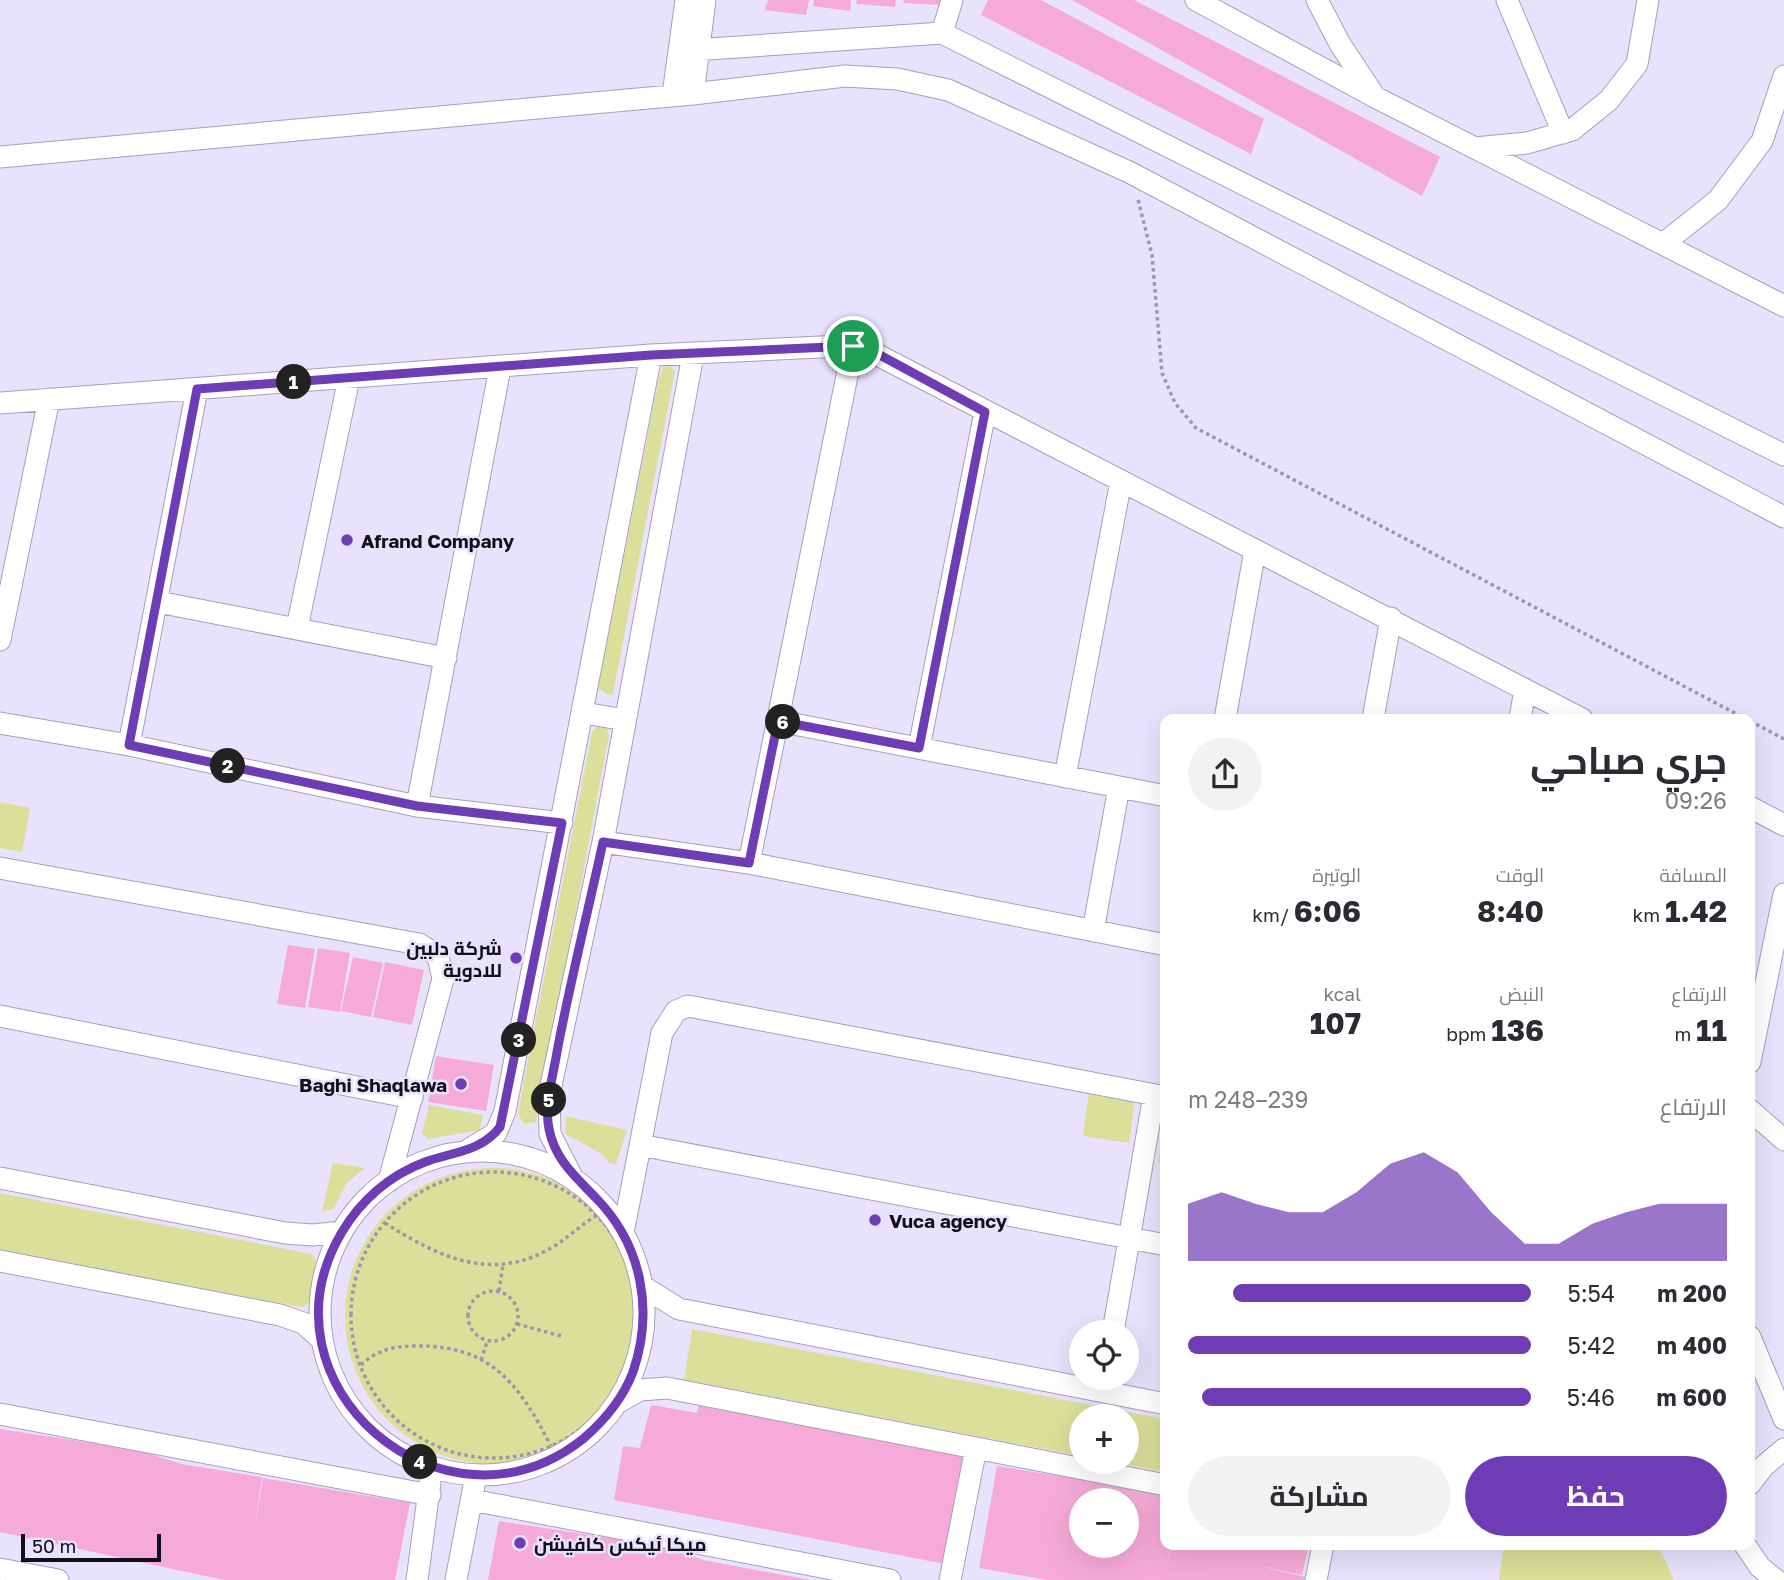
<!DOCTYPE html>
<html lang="ar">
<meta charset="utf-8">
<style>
body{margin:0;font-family:"Golos Text",Cairo,sans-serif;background:#f2f2f3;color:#2b2b33;direction:rtl;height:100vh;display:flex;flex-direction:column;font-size:26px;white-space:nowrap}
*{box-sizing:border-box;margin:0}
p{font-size:23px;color:#7c7c81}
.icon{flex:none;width:38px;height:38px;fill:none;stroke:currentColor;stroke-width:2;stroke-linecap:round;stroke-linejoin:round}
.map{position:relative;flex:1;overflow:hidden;direction:ltr}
.panel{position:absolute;left:1160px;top:714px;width:595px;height:836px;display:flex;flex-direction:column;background:#fff;border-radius:14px;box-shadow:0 7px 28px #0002;direction:rtl}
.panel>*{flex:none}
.fabs{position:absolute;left:1069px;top:1320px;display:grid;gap:14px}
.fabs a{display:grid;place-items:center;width:70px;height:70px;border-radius:50%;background:#fff;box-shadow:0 7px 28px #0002;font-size:35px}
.scale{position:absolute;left:21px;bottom:18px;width:140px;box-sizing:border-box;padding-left:7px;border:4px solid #120e1a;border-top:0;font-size:19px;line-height:24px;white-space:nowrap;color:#120e1a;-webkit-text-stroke:5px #e9e2fd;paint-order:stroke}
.pin{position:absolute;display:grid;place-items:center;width:60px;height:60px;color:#fff;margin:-30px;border:4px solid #fff;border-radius:50%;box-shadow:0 2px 7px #0007}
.km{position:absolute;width:35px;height:35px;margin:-18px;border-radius:50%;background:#222;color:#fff;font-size:19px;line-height:35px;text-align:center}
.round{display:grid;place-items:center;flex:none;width:74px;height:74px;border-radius:37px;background:#f2f2f3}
.head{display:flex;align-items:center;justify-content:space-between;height:119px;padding:0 28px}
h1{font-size:38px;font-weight:700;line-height:52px}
.metrics{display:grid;grid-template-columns:repeat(3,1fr);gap:10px;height:119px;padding:7px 28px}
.metrics div{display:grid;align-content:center}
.metrics b{font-size:30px;font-weight:700}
.metrics small{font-size:19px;font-weight:400}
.metrics p{font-size:19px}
.chart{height:196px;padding:14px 28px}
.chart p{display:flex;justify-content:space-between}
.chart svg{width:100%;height:126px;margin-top:7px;fill:#6e3db5;opacity:.7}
.cta{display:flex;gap:14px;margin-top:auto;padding:14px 28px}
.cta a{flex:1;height:80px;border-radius:42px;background:#6e3db5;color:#fff;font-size:28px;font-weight:700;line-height:80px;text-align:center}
.cta a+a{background:#f2f2f3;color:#2b2b33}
ul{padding:0 28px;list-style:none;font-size:23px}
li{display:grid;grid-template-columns:112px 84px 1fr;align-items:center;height:52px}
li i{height:18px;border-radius:9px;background:#6e3db5}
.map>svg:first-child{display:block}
.green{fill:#dae099}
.building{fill:#f5aad7;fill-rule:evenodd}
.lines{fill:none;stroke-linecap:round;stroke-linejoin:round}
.minor-casing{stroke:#a79ebe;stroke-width:23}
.path{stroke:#9c96ac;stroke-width:3.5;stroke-dasharray:3.5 3.5;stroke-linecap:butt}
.minor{stroke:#fff;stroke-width:21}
.route-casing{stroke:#fff;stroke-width:14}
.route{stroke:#6e3db5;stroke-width:9}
.poi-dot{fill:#6e3db5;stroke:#e9e2fd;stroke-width:2.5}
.labels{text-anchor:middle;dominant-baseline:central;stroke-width:5;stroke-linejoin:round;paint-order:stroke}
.poi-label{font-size:19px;font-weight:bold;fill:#120e1a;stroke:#e9e2fd;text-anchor:start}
</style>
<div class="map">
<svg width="1784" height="1580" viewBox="0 0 1784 1580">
<rect width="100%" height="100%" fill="#e9e2fd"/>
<path class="green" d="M669,365l6,6 -62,323 -4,1 -11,-7 60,-305 5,-16z
M597,727l10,1 2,7 -73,387 -12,2 -6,-10 7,-39 67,-343z
M0,802l30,6 -8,44 -22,-4z
M1089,1092l46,7 -6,44 -46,-7z
M429,1105l54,10 -3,15 -52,9 -6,-6z
M566,1116l61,14 -11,34 -7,-1 -7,-9 -37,-20z
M1165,1117v47l-7,-2z
M333,1163l32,5 -18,15 -14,26 -11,2z
M345 1316a148 148 0 1 1 296 0a148 148 0 1 1-296 0Z
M0,1193l312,61 4,7 -7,42 -7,4 -302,-54z
M692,1329l473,90v53l-57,-11h19v-45h-45l-1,40 -397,-76z
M1504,1545h154l16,35h-175z"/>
<path class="building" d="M768,0h41l-3,15 -41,-5z
M814,0h37l-1,11 -37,-5z
M857,0h39l-1,7 -39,-3z
M904,0h37v5l-38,-2z
M988,0h53l223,119 -13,35 -270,-139z
M1072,0h62l306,157 -18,39z
M288,945l27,4 -10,59 -28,-4z
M318,948l32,5 -10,59 -32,-5z
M353,957l30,6 -12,54 -30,-6z
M385,962l39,8 -12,55 -39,-8z
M436,1056l58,9 -8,46 -58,-9z
M699,1403l267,49 -21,112 -331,-64 9,-54 17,2 11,-43 46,8z
M0,1429l138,21 43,14 81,13 -8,54 9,-53 147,25 -15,77h-171l-224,-48z
M997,1466l169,27v52h5l-3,16 4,-16h137l-7,30 -47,-10 50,12 -1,3h-257l-68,-12zM1082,1500h45v45h-45z
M499,1521l162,25 42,14 107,20h-322z"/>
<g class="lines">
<defs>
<path id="minor" d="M1196,0l179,97 409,209
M1317,0l23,44 33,50
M1507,0l56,133
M942,33l10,-33
M679,51l263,-18 842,422
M693,94l12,-94
M673,95l13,-95
M1475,148l52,-5 45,-13 37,-30 28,-36 11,-64
M0,157l693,-63 152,-18 52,3 51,11 181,82 655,345
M1663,244l55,-44 44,-59 22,-65
M0,403l651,-48 191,-9 24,3 716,370
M158,602l288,56
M297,628l52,-250
M0,640l49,-241
M584,713l41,7
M1225,719l30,-169
M1373,719l18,-101
M1520,719l5,-30
M778,721l388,75
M0,723l129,22 288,61 145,17
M129,745l68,-356
M919,748l66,-336
M1065,777l56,-296
M417,806l83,-438
M1750,807l34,18
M603,842l146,21 417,82
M749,863l104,-517
M0,868l419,76 19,12 5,23 -54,202
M1093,931l26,-144
M0,1016l412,82
M1750,1062l34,-168
M1750,1110l34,30
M640,1145l526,100
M468,1150l28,-17 9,-22 146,-756
M320 1313a162 162 0 1 1 324 0a162 162 0 1 1-324 0Z
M572,1177l-22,-43 -1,-39 54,-253 90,-487
M0,1178l285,55 28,2 29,-3
M623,1233l39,-200 14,-22 12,-5 478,91
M0,1261l280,54 23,8 19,17
M642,1286l37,23 487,95
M1113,1332l41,-237
M1750,1337l34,82
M617,1403l23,-13 27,-2 499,97
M0,1414l430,81
M1750,1484l14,-18 20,-17
M472,1500l418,80
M1745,1545l15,22 16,13
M0,1569l58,11
M417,1580l13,-97
M456,1580l18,-94
M950,1580l26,-132
M1316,1580l7,-35"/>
</defs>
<use href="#minor" class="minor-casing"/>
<path class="path" d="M1138,200l14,55 10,118 13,30 21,25 550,291
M1750,721l34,18
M351 1315a143 143 0 1 1 286 0a143 143 0 1 1-286 0Z
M385,1223c53,34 109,61 169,23 16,-9 28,-23 44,-31
M468 1316a25 25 0 1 1 50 0a25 25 0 1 1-50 0Z
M499,1291l4,-26
M517,1324l44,12
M481,1360l6,-18
M361,1365c16,-15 32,-19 55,-19 75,-1 103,38 135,100"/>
<use href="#minor" class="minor"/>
</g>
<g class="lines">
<defs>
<path id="route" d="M853,346l25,8 107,58 -66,336 -141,-27 -29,142 -146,-21c-15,70 -33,140 -46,210 -4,25 -13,52 -8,77 6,31 27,48 47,69 46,47 58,112 37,174 -10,26 -29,49 -50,67 -139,110 -332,-54 -241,-207 19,-32 48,-57 83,-70 27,-10 56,-10 75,-35l62,-304 -145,-17 -288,-61 68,-356 454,-34z"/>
</defs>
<use href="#route" class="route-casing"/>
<use href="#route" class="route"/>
</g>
<g class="poi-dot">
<circle cx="347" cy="540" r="7"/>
<circle cx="516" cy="958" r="7"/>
<circle cx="461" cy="1084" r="7"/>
<circle cx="875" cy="1220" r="7"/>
<circle cx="520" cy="1543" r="7"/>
</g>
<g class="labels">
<g class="poi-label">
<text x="361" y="540">Afrand Company</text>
<text x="502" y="947" text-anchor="end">شركة دلبين<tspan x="502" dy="22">للادوية</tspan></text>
<text x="447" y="1084" text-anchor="end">Baghi Shaqlawa</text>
<text x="889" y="1220">Vuca agency</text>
<text x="534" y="1543">میکا ئیکس کافیشن</text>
</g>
</g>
</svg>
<div class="fabs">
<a><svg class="icon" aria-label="locate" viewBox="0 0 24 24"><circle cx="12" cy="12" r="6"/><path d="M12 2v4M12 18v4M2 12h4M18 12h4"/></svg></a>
<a>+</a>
<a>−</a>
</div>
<div class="scale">50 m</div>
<div class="pin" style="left:853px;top:346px;background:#1e9e55"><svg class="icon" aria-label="arrive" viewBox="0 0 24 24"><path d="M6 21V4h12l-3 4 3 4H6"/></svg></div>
<b class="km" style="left:294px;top:382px">1</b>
<b class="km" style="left:228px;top:766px">2</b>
<b class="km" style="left:519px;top:1040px">3</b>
<b class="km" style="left:420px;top:1462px">4</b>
<b class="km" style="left:549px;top:1100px">5</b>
<b class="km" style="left:783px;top:722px">6</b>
<section class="panel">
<div class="head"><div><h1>جري صباحي</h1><p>09:26</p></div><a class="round"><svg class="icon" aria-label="share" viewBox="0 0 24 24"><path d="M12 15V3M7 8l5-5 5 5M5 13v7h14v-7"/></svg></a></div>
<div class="metrics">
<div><p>المسافة</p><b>1.42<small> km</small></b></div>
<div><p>الوقت</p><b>8:40</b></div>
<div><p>الوتيرة</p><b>6:06<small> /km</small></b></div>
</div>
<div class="metrics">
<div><p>الارتفاع</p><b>11<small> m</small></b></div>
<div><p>النبض</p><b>136<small> bpm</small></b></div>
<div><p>kcal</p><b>107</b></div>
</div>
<div class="chart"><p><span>الارتفاع</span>239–248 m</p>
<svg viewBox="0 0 160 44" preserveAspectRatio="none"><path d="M0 44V24L10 20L20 24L30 27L40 27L50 20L60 10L70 6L80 13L90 27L100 38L110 38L120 31L130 27L140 24L150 24L160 24V44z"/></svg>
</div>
<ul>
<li><b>200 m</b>5:54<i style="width:87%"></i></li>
<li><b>400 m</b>5:42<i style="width:100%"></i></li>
<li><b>600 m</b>5:46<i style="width:96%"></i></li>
</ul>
<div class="cta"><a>حفظ</a><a>مشاركة</a></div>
</section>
</div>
